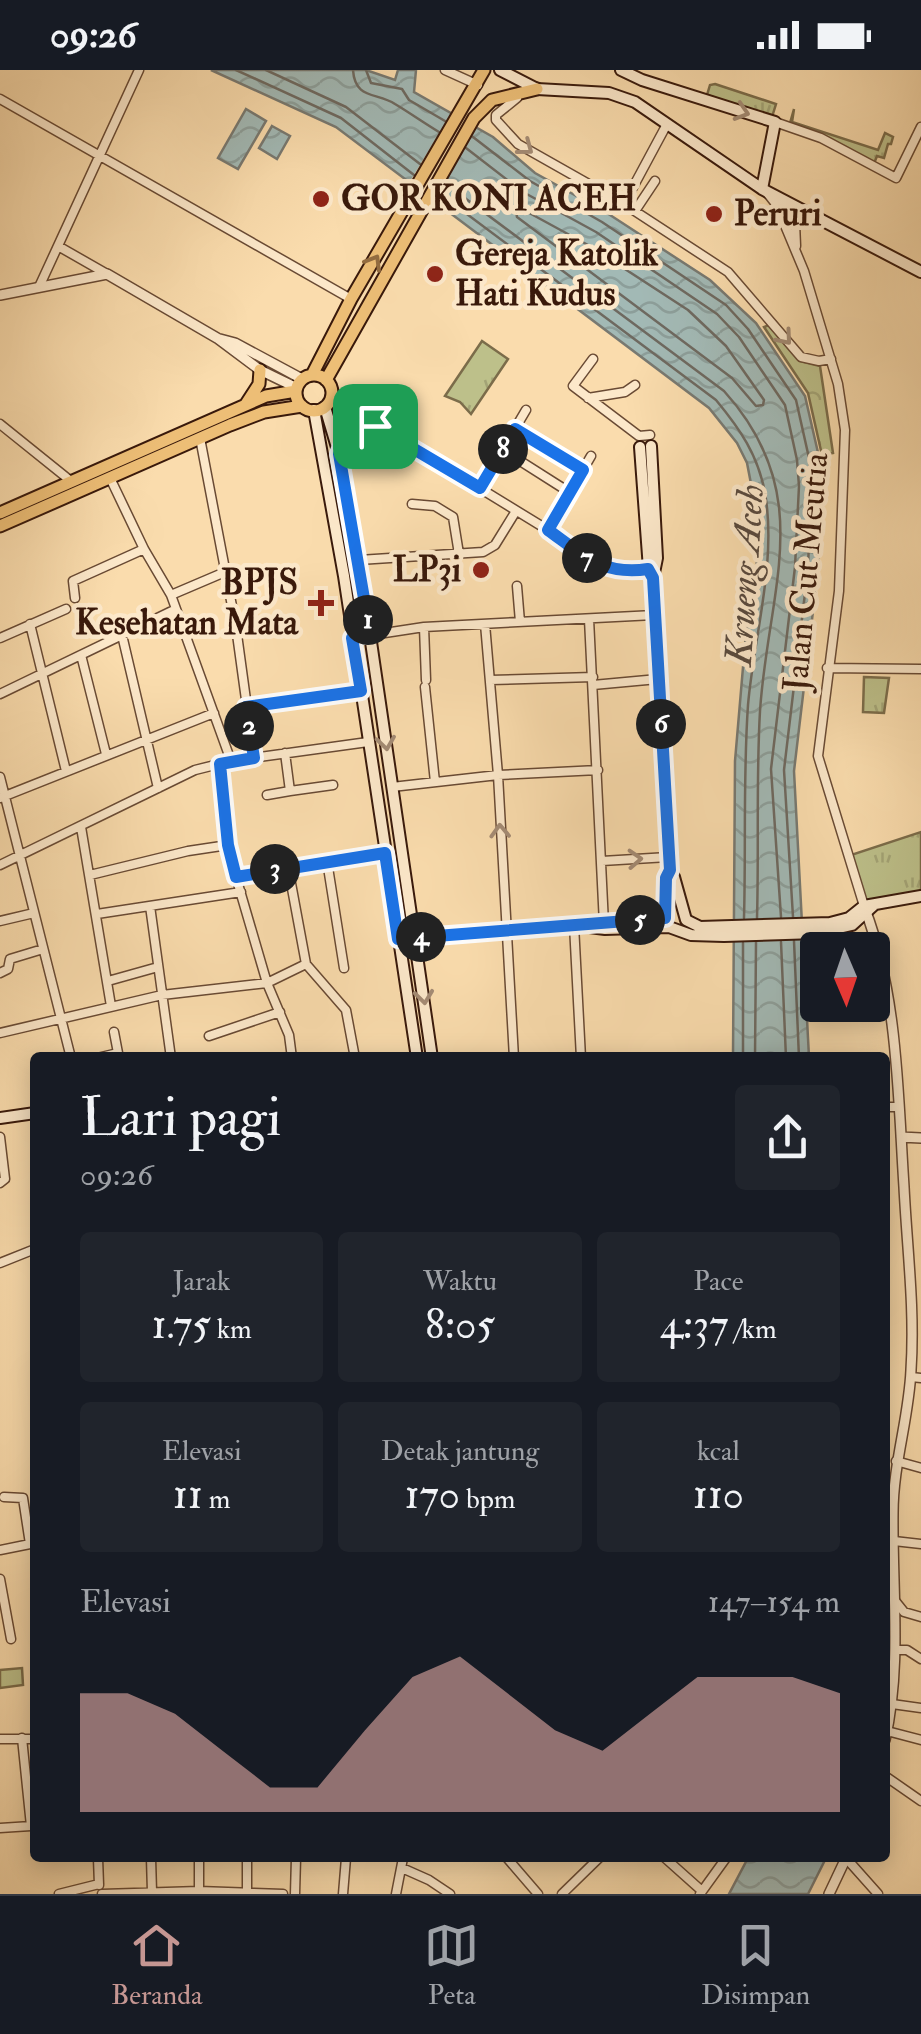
<!DOCTYPE html>
<html lang="id">
<meta charset="utf-8">
<style>
body{margin:0;font-family:"IM FELL Double Pica",serif;background:#20242c;color:#f1f3f6;height:100vh;display:flex;flex-direction:column;font-size:38px;white-space:nowrap}
*{box-sizing:border-box;margin:0}
p{font-size:32px;color:#9ea1a6}
.icon{flex:none;width:55px;height:55px;fill:none;stroke:currentColor;stroke-width:2;stroke-linecap:round;stroke-linejoin:round}
.map{position:relative;flex:1;overflow:hidden}
.details{position:absolute;left:30px;top:982px;width:860px;height:810px;display:flex;flex-direction:column;background:#171b24;border-radius:10px;box-shadow:0 5px 25px #0003}
.details>*{flex:none}
.needle{width:65px;rotate:178deg}
.fabs{position:absolute;left:800px;top:862px;display:grid;gap:20px}
.fabs a{display:grid;place-items:center;width:90px;height:90px;border-radius:10px;background:#171b24;box-shadow:0 5px 25px #0003;font-size:50px}
.pin{position:absolute;display:grid;place-items:center;width:85px;height:85px;color:#fff;margin:-42px;border-radius:20px;box-shadow:0 5px 15px #0006}
.km{position:absolute;width:50px;height:50px;margin:-25px;border-radius:50%;background:#222;color:#fff;font-size:28px;line-height:50px;text-align:center}
.round{display:grid;place-items:center;flex:none;width:105px;height:105px;border-radius:10px;background:#20242c}
.headline{display:flex;align-items:center;justify-content:space-between;height:170px;padding:0 50px}
h1{font-size:55px;font-weight:600;line-height:75px}
.metrics{display:grid;grid-template-columns:repeat(3,1fr);gap:15px;height:170px;padding:10px 50px}
.metrics div{display:grid;align-content:center;border-radius:10px;background:#20242c;text-align:center}
.metrics b{font-size:42px;font-weight:600}
.metrics small{font-size:28px;font-weight:400}
.metrics p{font-size:28px}
.chart{height:280px;padding:20px 50px}
.chart p{display:flex;justify-content:space-between}
.chart svg{width:100%;height:180px;margin-top:10px;fill:#c59692;opacity:.7}
.status{display:flex;justify-content:space-between;align-items:center;height:70px;padding:0 50px;background:#171b24;direction:ltr}
.status svg{height:28px;fill:currentColor}
.dock{display:flex;justify-content:space-around;align-items:center;height:140px;border-top:2px solid #363941;background:#171b24;font-size:28px;color:#9ea1a6}
.dock a{display:grid;justify-items:center;gap:5px}
.dock .selected{color:#c59692}
.map>svg:first-child{display:block}
.grass{fill:url(#grass-tufts);stroke:#7b6c4a;stroke-width:2.5}
.park{fill:url(#park-crowns);stroke:#7b6c4a;stroke-width:2.5}
.garden{fill:#bdc08a;stroke:#7b6c4a;stroke-width:2.5}
.water{fill:url(#water-waves);stroke:#787971;stroke-width:2.5}
.pier{fill:#fadcad}
.lines{fill:none;stroke-linecap:round;stroke-linejoin:round}
.shore{stroke:#6e6960;stroke-width:2.5}
.minor-casing{stroke:#694a34;stroke-width:11}
.tertiary-casing{stroke:#694a34;stroke-width:12}
.secondary-casing{stroke:#39190b;stroke-width:14}
.trunk-casing{stroke:#39190b;stroke-width:15}
.minor{stroke:#fce8ca;stroke-width:8}
.tertiary{stroke:#fce8ca;stroke-width:9}
.secondary{stroke:#fce8ca;stroke-width:10}
.trunk{stroke:#edbe76;stroke-width:11}
.oneway{stroke:#a48b74}
.oneway2{stroke:#936c40}
.route-casing{stroke:#fff;stroke-width:20}
.route{stroke:#1a73e8;stroke-width:12}
.poi-dot{fill:#8f2418;stroke:#fce8ca;stroke-width:4}
.labels{text-anchor:middle;dominant-baseline:central;stroke-width:9;stroke-linejoin:round;paint-order:stroke}
.poi-label{font-size:35px;font-weight:bold;fill:#39190b;stroke:#fce8ca;text-anchor:start}
.street-label{font-size:35px;fill:#39190b;stroke:#fce8ca}
.water-label{font-size:38px;font-style:italic;fill:#58493e;stroke:#fce8ca}
</style>
<div class="status"><b>09:26</b><svg viewBox="0 0 49 12"><path d="M0 12V9h3v3zM5 12V6h3v6zM10 12V3h3v9zM15 12V0h3v12zM26 1h20v11H26zM47 4h2v5h-2z"/></svg></div>
<div class="map">
<svg width="921" height="1824" viewBox="0 0 921 1824">
<defs>
<pattern id="grass-tufts" width="24" height="20" patternUnits="userSpaceOnUse" patternTransform="scale(2.5)"><rect width="24" height="20" fill="#bdc08a"/><path d="M3 7l-1-3M5 7V3M7 7l1-3M15 17l-1-3M17 17v-4M19 17l1-3" fill="none" stroke="#a3a476"/></pattern>
<pattern id="park-crowns" width="20" height="18" patternUnits="userSpaceOnUse" patternTransform="scale(2.5)"><rect width="20" height="18" fill="#bdc08a"/><path d="M2 6a3 3 0 1 1 6 0M12 15a3 3 0 1 1 6 0" fill="none" stroke="#a3a476"/></pattern>
<pattern id="water-waves" width="16" height="10" patternUnits="userSpaceOnUse" patternTransform="scale(2.5)"><rect width="16" height="10" fill="#a2b9b5"/><path d="M0 5q4-4 8 0t8 0" fill="none" stroke="#8c9e9a"/></pattern>
</defs>
<rect width="100%" height="100%" fill="#fadcad"/>
<filter id="stains"><feTurbulence type="fractalNoise" baseFrequency=".002" numOctaves="4"/><feColorMatrix values="0 0 0 0 .2 0 0 0 0 .09 0 0 0 0 .02 0 0 0 .5 -.17"/></filter>
<radialGradient id="worn" r=".72"><stop offset=".6" stop-color="#630" stop-opacity="0"/><stop offset="1" stop-color="#630" stop-opacity=".3"/></radialGradient>
<path class="grass" d="M715,14l61,20 -4,13 -65,-22 3,-10z
M794,39l-2,13 86,28 7,-17 8,4 -2,7h-3l-4,14 -7,-2 -4,10 -83,-43z
M482,271l26,18 -37,55 -11,-12 -15,-6z
M864,607l25,1 -5,35 -21,-1z
M921,762v60l-53,8 -5,-2 -12,-43z"/>
<path class="park" d="M776,252l26,33 -2,6 20,5 13,87 -11,2 -14,-62 -44,-66z"/>
<path class="garden" d="M22,1598l1,17 -23,3v-18z"/>
<path class="water" d="M211,0h155l29,10 3,-10h18l-2,22 79,45 42,36 72,40 103,67 46,43 49,73 14,61 2,29 -3,83 -24,202 15,286h-76l2,-296 10,-117 14,-97 -1,-27 -11,-57 -10,-20 -28,-35 -373,-281z
M246,39l20,12 -28,48 -20,-11z
M272,56l18,10 -13,23 -18,-11z
M748,1788h78l-18,36h-79z"/>
<path class="pier" d="M454,39l25,15 -49,81 -24,-17z"/>
<g class="lines">
<path class="shore" d="M236,0l105,48 73,57
M266,0l80,37 74,57
M353,0c2,30 24,22 42,34 15,9 29,19 44,28
M366,0l5,13 31,6 7,11 36,21
M473,67l57,44 72,41 124,83 22,24 48,71 13,58 2,28 -3,82 -24,202 9,147
M466,78l57,44 73,40 121,82 22,23 46,68 12,55 2,26 -4,81 -24,202 10,148
M446,114l278,207c94,104 44,197 36,320 -4,69 -1,138 -3,207
M440,124l276,206c24,29 42,55 49,93 12,69 -11,142 -17,212 -5,71 -2,142 -4,213
M522,139l66,36 100,65 38,36 38,54 -1,5 -7,1 -24,-28 -215,-161 -1,-6z
M794,871l5,117
M781,872l5,116
M743,988v-115
M755,988l1,-116"/>
<defs>
<path id="minor" d="M445,0l33,15
M517,28l-21,17v5l22,24 106,60 104,68 73,85 18,4 12,-2
M0,29l351,200
M775,52l46,16 75,40 25,-51
M768,124l8,10 28,67 34,113 7,46 -6,161 -21,165 46,150
M624,134l43,-80
M635,141l20,-30
M58,176l49,28
M796,176l-1,-23 13,-11
M39,217l100,-217
M593,289l-20,27 66,50 11,-1
M331,327l217,133 42,30 21,10 41,-1
M588,328l37,-6 10,-7
M0,354l72,58
M515,359l68,42
M200,368l36,189 18,131
M503,380l66,42
M111,410l33,69 27,46 60,166
M480,418l46,-78
M412,434l23,2 18,11 6,37
M548,460l43,-74
M359,490l124,-8 12,-7 21,-34
M517,516l3,36
M171,525l54,-23
M75,528l-2,-17 71,-32
M589,549l15,305
M30,554l36,147
M485,554l13,151 16,283
M424,557l2,53
M122,565l36,153
M0,568l66,-29
M352,568l72,-11 230,-12
M81,585l25,99
M827,598l94,1
M490,610l103,-3
M593,615l65,-6
M425,617l10,95
M0,624l176,-85
M247,637l114,-16
M285,683l5,38 43,-6
M219,694l9,81 8,32
M0,707l71,281
M392,717l106,-12 100,-5
M267,725l23,-4
M0,728l214,-85
M81,757l30,179
M327,791l17,107
M602,791l66,-4
M0,795l195,-95 36,-9 137,-19
M288,797l18,97
M90,805l98,-24 40,-6
M150,836l21,152
M97,844l144,-22
M0,851l34,-8
M574,855l7,133
M0,903l8,-4 2,-10 33,-10
M108,911l50,-14
M0,963l162,-38 105,-12 39,-19 40,46 9,48
M209,966l71,-24
M97,988l21,-5 -4,-21
M292,988l-3,-23 -22,-52 -31,-106 149,-24
M665,988h13
M885,1037h14
M0,1067l5,42 -5,4
M0,1193l35,-14
M911,1307l10,1
M896,1391l25,7
M4,1427l19,1 7,46
M894,1471l27,3
M0,1480l35,-7
M0,1509l11,60
M896,1532l8,10 17,5
M896,1580h11l14,9
M892,1634l29,4
M887,1661l34,9
M0,1669h35
M885,1706l36,25
M0,1758l31,-2 -9,-88
M98,1788l1,27
M151,1788l1,34
M247,1788v33
M507,1788l31,36
M665,1788l37,33
M846,1788l32,36
M402,1798l27,12 21,14
M199,1821v-33
M59,1824l40,-10
M102,1824l97,-3 84,3
M295,1824l1,-36
M343,1824l3,-36
M396,1824l7,-36
M562,1824l37,-36
M700,1824l26,-36"/>
<path id="tertiary" d="M0,225l107,-21 110,64 43,32 37,18
M220,269l15,4 67,36
M865,839c33,87 33,187 39,278 3,61 11,121 7,183 -2,48 -18,94 -18,143 -1,76 9,152 -8,227
M901,1067l20,1
M829,1824l17,-36"/>
<path id="secondary" d="M500,0l37,19 72,4 26,9 127,87 159,83
M621,0l21,10 133,42 -13,67
M325,337l14,47 20,106 73,498
M314,340l30,166 73,482
M640,377l9,122 4,9
M339,384c8,-19 14,-29 36,-28
M669,800l5,7 12,43 14,7 130,-4 19,-5 15,-12 57,-10
M597,856l7,-4 63,-6 -1,-38 3,-8 -15,-255 -1,-37 4,-20 -6,-112
M398,869l176,-14 31,4 64,-2 22,8 33,1 93,-3 35,-8 23,-21
M0,1048l35,-5"/>
<path id="trunk" d="M312,305l39,-76 133,-229
M296 323a18 18 0 1 1 36 0a18 18 0 1 1-36 0Z
M326,310l148,-262 18,-18 45,-11
M246,334l13,-20 1,-14
M0,443l266,-117 30,-5
M0,456l230,-101 34,-13 38,-6"/>
</defs>
<use href="#minor" class="minor-casing"/>
<use href="#tertiary" class="tertiary-casing"/>
<use href="#secondary" class="secondary-casing"/>
<use href="#trunk" class="trunk-casing"/>
<use href="#minor" class="minor"/>
<use href="#tertiary" class="tertiary"/>
<use href="#secondary" class="secondary"/>
<use href="#trunk" class="trunk"/>
</g>
<defs><path id="oneway-chevron" d="M-2-3.5L2.5 0L-2 3.5" fill="none" stroke-width="1.6" stroke-linecap="round" stroke-linejoin="round" transform="scale(2.5)"/></defs>
<g class="oneway">
<use href="#oneway-chevron" transform="translate(742 42) rotate(17)"/>
<use href="#oneway-chevron" transform="translate(526 78) rotate(37)"/>
<use href="#oneway-chevron" transform="translate(785 268) rotate(50)"/>
<use href="#oneway-chevron" transform="translate(386 673) rotate(82)"/>
<use href="#oneway-chevron" transform="translate(500 761) rotate(-92)"/>
<use href="#oneway-chevron" transform="translate(635 789) rotate(-3)"/>
<use href="#oneway-chevron" transform="translate(424 927) rotate(83)"/>
</g>
<use class="oneway2" href="#oneway-chevron" transform="translate(374 192) rotate(-59)"/>
<g class="lines">
<defs>
<path id="route" d="M363,356h12l105,62 35,-59 68,41 -35,60c35,25 55,46 100,39l5,9 17,292 -4,8 -1,40 -267,21 -13,-86 -149,24 -8,-32 -8,-81 34,-6 -8,-51 115,-16 -9,-53 18,-5 -31,-179 6,-15z"/>
</defs>
<use href="#route" class="route-casing"/>
<use href="#route" class="route"/>
</g>
<g class="poi-dot">
<circle cx="321" cy="129" r="10"/>
<circle cx="714" cy="144" r="10"/>
<circle cx="435" cy="204" r="10"/>
<circle cx="481" cy="500" r="10"/>
<path d="M316 518h10v10h10v10h-10v10h-10v-10h-10v-10h10z"/>
</g>
<g class="labels">
<g class="poi-label">
<text x="341" y="129">GOR KONI ACEH</text>
<text x="734" y="144">Peruri</text>
<text x="455" y="184">Gereja Katolik<tspan x="455" dy="40">Hati Kudus</tspan></text>
<text x="461" y="500" text-anchor="end">LP3i</text>
<text x="298" y="513" text-anchor="end">BPJS<tspan x="298" dy="40">Kesehatan Mata</tspan></text>
</g>
<g class="street-label">
<text transform="translate(806 502) rotate(-85)">Jalan Cut Meutia</text>
</g>
<g class="water-label">
<text transform="translate(745 505) rotate(-86)">Krueng Aceh</text>
</g>
</g>
<rect width="100%" height="100%" filter="url(#stains)"/>
<rect width="100%" height="100%" fill="url(#worn)"/>
</svg>
<div class="fabs">
<a><svg class="needle" viewBox="-14 -14 28 28"><path d="M0-13l5 13h-10z" fill="#e53935"/><path d="M0 13l5-13h-10z" fill="#9ea1a6"/></svg></a>
</div>
<div class="pin" style="left:375px;top:356px;background:#1e9e55"><svg class="icon" aria-label="arrive" viewBox="0 0 24 24"><path d="M6 21V4h12l-3 4 3 4H6"/></svg></div>
<b class="km" style="left:368px;top:550px">1</b>
<b class="km" style="left:249px;top:656px">2</b>
<b class="km" style="left:275px;top:799px">3</b>
<b class="km" style="left:421px;top:867px">4</b>
<b class="km" style="left:640px;top:850px">5</b>
<b class="km" style="left:661px;top:654px">6</b>
<b class="km" style="left:587px;top:488px">7</b>
<b class="km" style="left:503px;top:379px">8</b>
<section class="details">
<div class="headline"><div><h1>Lari pagi</h1><p>09:26</p></div><a class="round"><svg class="icon" aria-label="share" viewBox="0 0 24 24"><path d="M12 15V3M7 8l5-5 5 5M5 13v7h14v-7"/></svg></a></div>
<div class="metrics">
<div><p>Jarak</p><b>1.75<small> km</small></b></div>
<div><p>Waktu</p><b>8:05</b></div>
<div><p>Pace</p><b>4:37<small> /km</small></b></div>
</div>
<div class="metrics">
<div><p>Elevasi</p><b>11<small> m</small></b></div>
<div><p>Detak jantung</p><b>170<small> bpm</small></b></div>
<div><p>kcal</p><b>110</b></div>
</div>
<div class="chart"><p><span>Elevasi</span>147–154 m</p>
<svg viewBox="0 0 160 44" preserveAspectRatio="none"><path d="M0 44V15L10 15L20 20L30 29L40 38L50 38L60 24L70 11L80 6L90 15L100 24L110 29L120 20L130 11L140 11L150 11L160 15V44z"/></svg>
</div>
</section>
</div>
<nav class="dock">
<a class="selected"><svg class="icon" aria-label="home" viewBox="0 0 24 24"><path d="M3 11l9-7 9 7M6 9v11h12V9"/></svg>Beranda</a>
<a><svg class="icon" aria-label="map" viewBox="0 0 24 24"><path d="M3 6l6-2 6 2 6-2v14l-6 2-6-2-6 2zM9 4v14M15 6v14"/></svg>Peta</a>
<a><svg class="icon" aria-label="saved" viewBox="0 0 24 24"><path d="M7 4h10v16l-5-4-5 4z"/></svg>Disimpan</a>
</nav>
